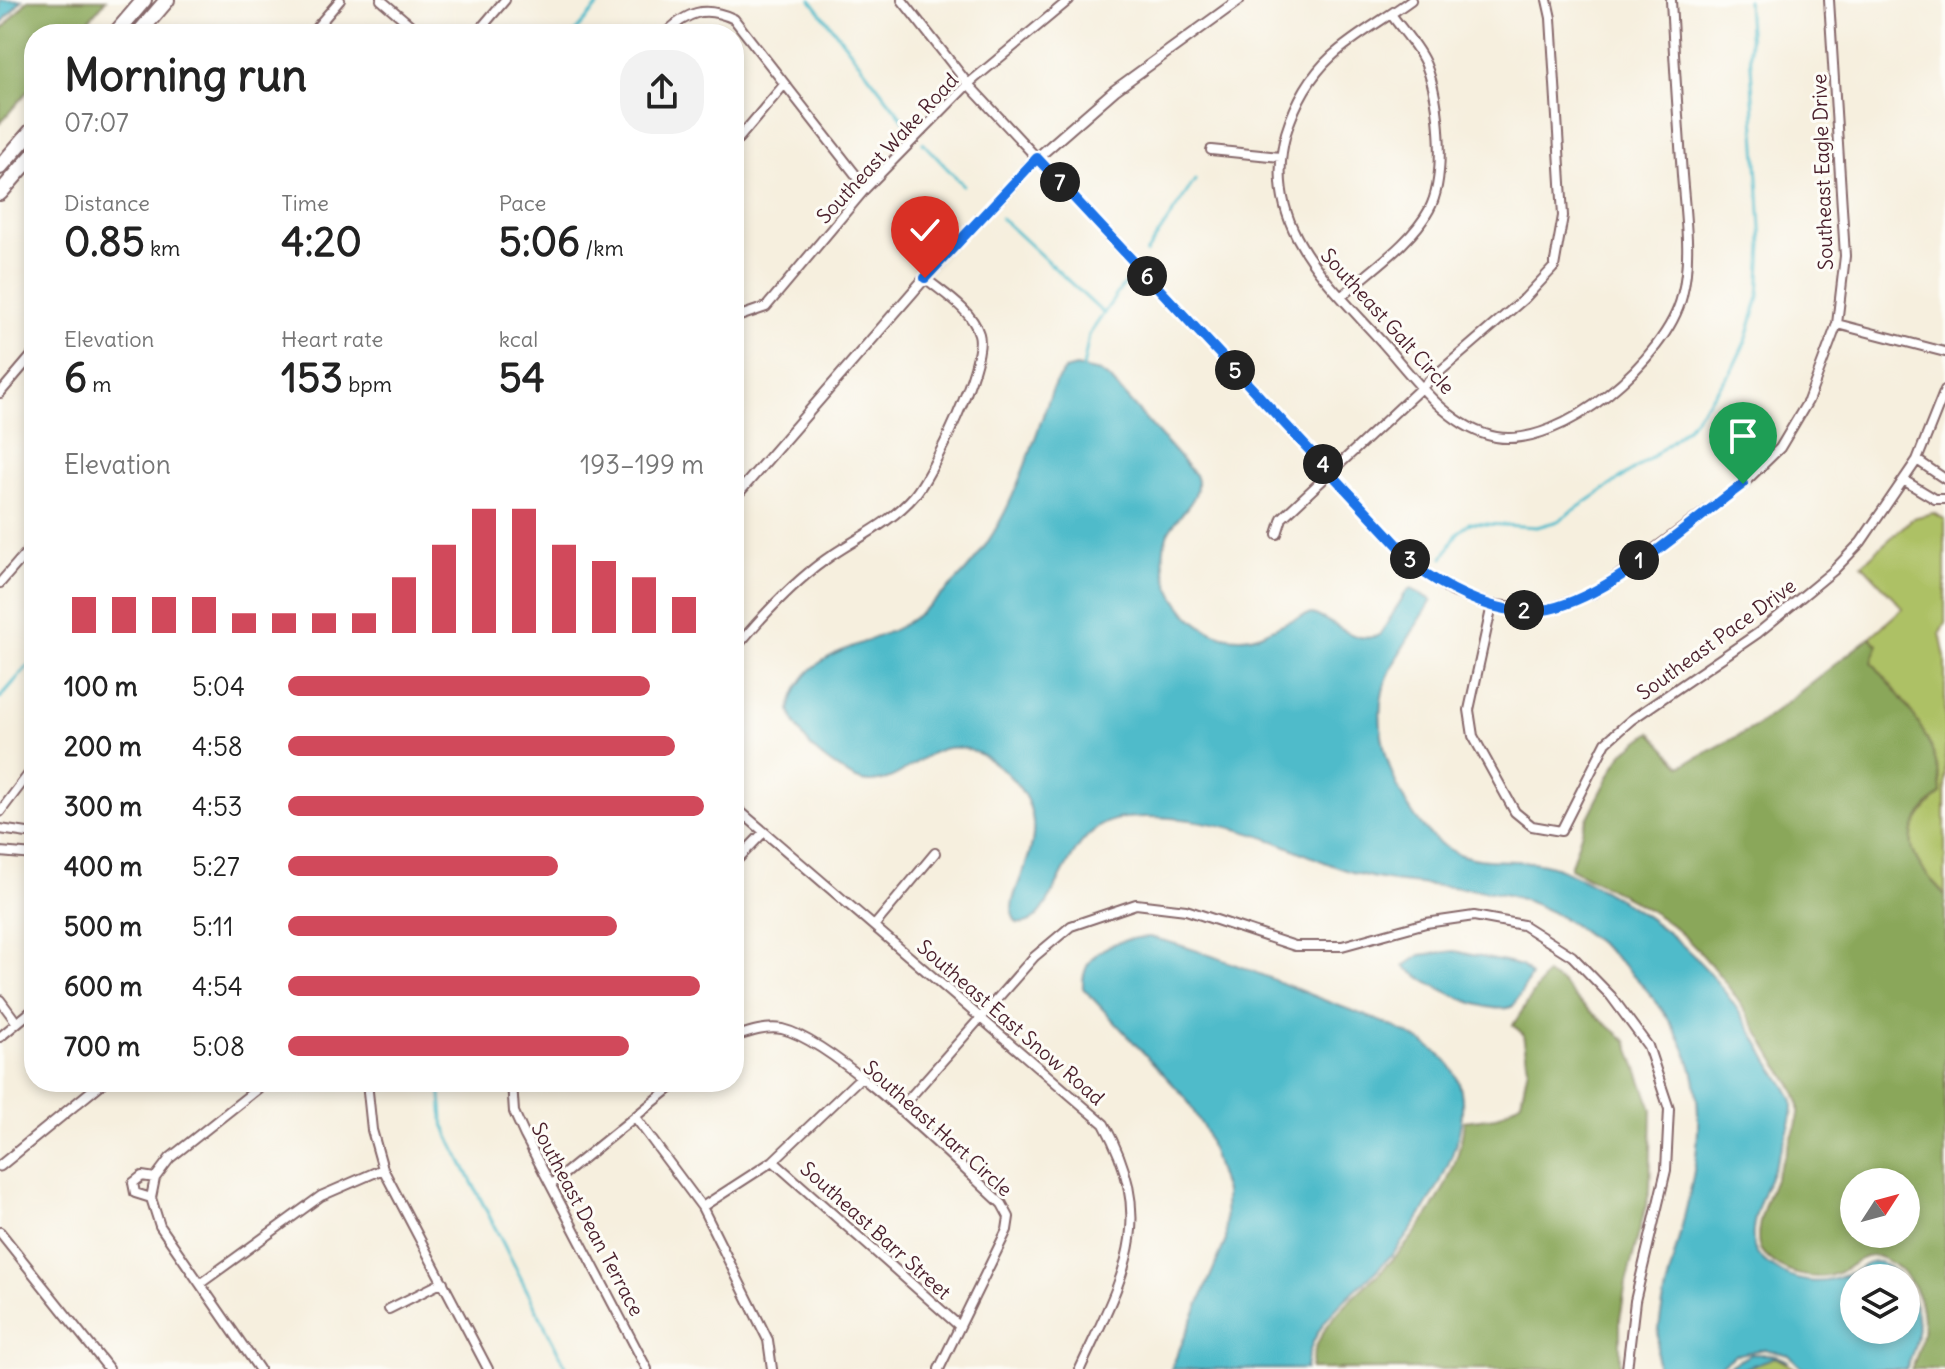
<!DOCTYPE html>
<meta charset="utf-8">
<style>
body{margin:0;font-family:Delius,sans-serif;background:#f2f2f2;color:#222;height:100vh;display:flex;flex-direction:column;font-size:30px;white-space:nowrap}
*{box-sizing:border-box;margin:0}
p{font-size:26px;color:#767676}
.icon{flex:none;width:44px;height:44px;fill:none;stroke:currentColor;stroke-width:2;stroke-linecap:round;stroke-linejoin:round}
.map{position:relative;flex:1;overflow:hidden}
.panel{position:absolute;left:24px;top:24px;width:720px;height:1068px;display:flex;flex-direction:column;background:#fff;border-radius:32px;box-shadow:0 4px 12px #0003}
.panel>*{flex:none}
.needle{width:52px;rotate:54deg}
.buttons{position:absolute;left:1840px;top:1168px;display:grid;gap:16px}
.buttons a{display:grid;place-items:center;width:80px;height:80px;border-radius:50%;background:#fff;box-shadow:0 4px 12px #0003;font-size:40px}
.pin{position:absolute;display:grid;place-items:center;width:68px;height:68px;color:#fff;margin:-82px -34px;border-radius:50% 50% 50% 0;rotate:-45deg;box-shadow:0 0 8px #0007}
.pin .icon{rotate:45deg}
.km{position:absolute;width:40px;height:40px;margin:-20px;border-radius:50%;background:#222;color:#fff;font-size:22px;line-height:40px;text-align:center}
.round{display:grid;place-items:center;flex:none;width:84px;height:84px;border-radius:32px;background:#f2f2f2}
.summary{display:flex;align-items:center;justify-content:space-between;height:136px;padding:0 40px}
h1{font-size:44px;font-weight:700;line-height:60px}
.stats{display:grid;grid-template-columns:repeat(3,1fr);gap:12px;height:136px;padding:8px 40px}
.stats div{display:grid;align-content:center}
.stats b{font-size:40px;font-weight:700}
.stats small{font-size:22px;font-weight:400}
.stats p{font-size:22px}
.chart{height:224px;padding:16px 40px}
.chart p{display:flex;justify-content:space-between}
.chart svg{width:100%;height:144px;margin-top:8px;stroke:#d1495b;stroke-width:6}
ul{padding:0 40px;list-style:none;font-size:26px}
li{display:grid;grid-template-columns:128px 96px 1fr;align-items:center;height:60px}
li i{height:20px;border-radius:10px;background:#d1495b}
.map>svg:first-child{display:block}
.green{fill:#adc165;stroke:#7c7048;stroke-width:2}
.forest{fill:#8aa75a;stroke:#6a6342;stroke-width:2;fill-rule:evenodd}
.water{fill:#4fbbca;stroke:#4c6d7a;stroke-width:2}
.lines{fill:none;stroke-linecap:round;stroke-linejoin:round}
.stream{stroke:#4fbbca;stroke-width:3}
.minor-casing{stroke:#86686a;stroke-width:12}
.tertiary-casing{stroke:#86686a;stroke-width:13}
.motorway-casing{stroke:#86686a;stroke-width:18}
.minor{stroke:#fff;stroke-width:8}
.tertiary{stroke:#fff;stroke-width:9}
.motorway{stroke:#fff;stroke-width:14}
.route-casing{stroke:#fff;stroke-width:16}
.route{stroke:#1a73e8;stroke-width:10}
.labels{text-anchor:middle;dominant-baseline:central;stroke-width:6;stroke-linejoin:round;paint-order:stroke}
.street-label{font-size:20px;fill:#4a1f2b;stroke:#fdfcf7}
</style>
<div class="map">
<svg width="1945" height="1369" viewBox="0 0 1945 1369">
<rect width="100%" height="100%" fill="#fdfcf7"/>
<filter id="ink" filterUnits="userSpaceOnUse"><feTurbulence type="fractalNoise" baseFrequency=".0125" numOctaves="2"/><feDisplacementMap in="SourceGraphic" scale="16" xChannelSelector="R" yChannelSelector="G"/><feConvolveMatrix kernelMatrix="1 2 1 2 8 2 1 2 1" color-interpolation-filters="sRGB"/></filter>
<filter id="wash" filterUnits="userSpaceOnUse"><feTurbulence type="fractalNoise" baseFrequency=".006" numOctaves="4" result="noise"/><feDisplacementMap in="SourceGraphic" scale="32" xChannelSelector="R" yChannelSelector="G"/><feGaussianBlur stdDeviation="1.8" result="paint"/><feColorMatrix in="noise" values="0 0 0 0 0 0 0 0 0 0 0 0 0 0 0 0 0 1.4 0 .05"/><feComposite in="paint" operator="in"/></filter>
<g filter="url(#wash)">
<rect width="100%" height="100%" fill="#f6efde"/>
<path class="green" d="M1933,513l12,6v104l-5,10 5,25v237c-37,-39 -50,-60 -4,-102 -1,-51 -39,-95 -70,-131l7,-17 -8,-8 33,-29 -41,-44 51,-46z
M1775,1357l21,12h-54z"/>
<path class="forest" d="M28,0h78l-29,34h-43v50l-34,39v-91z
M1870,637l8,8 -6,17c30,36 68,80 69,131 -46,42 -33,63 4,102v474h-34c17,-34 18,-73 -12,-100 -7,-6 -18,-13 -27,-13 -12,0 -22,11 -32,16 -25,12 -61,1 -78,-20 -19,-24 35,-112 37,-138 2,-25 -17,-40 -28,-60 -26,-46 -58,-95 -100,-129 -30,-23 -68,-39 -101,-57l14,-43 29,-56 10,-16 28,-21 30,34 74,-39zM1906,1182v52h-52v-52z
M1546,974l16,9 17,19 48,39 25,69 -2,80 -24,93 -6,36v50h-309c4,-50 53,-78 84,-112 34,-36 65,-86 69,-136l32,-4 25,-16 7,-34 -5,-33 -10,-9z"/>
<path class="water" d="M0,0h22l-22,25z
M1076,367l24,5 11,8 84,95c10,23 -18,39 -27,58 -19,47 24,107 74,105 25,-1 45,-21 70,-24 23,7 42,32 68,21l26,-43 5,-3 21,11c-15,26 -42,63 -49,91 -13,51 23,140 73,162 32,14 72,1 107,17 98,45 154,94 205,190 8,14 19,25 25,41 3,38 -49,109 -39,145 2,10 12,17 20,22 19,14 47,18 69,8 26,-10 32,-27 57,2h-46v52h52v-44c17,27 14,54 0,83h-103l-14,-14 -25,-6 -29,6 -19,14h-59c-3,-96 55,-182 38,-286 -13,-78 -112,-171 -188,-188 -51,-12 -104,-7 -155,-23 -27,-8 -52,-21 -78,-31 -45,-17 -101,-27 -149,-23 -67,6 -66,112 -108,105 -26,-30 63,-93 -20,-158 -65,-51 -85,26 -135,16 -11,-3 -23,-12 -32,-18 -20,-14 -32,-30 -40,-53 12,-60 66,-59 111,-84 16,-9 34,-25 48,-38 61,-56 78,-132 106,-205l10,-13z
M1150,937c60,15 114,39 171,62 40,16 87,28 120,57 55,48 -11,153 -46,195 -32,38 -84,64 -89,118h-135l55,-129 -1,-48 -19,-60 -21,-35 -102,-109c-2,-38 36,-50 67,-51z
M1454,951l68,15 9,10 -18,30c-24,12 -90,-24 -109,-40l16,-11z
M1751,1354c14,0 28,0 38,8l-14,-5 -33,12h-19z"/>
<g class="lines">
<path class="stream" d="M811,0l98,127
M573,34l30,-34
M923,143l40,42
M1001,218l103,96
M1146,253l49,-73
M1083,368l6,-33 39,-57
M1443,558l14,-24 12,-11 68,4 21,-6 93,-63 36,-30 44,-56 16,-34 12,-41 3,-53 -15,-244
M0,698l34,-39
M440,1082l3,39 6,16 118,232"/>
</g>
</g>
<g filter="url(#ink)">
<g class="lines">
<defs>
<path id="minor" d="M381,0l40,34
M902,0l66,84 455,488 30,20 39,13 56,4 46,-16 149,-109 37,-36 28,-47 29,-77 8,-68 -16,-256
M1411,0c-26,19 -56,35 -79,56 -23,21 -37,48 -46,77 -25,92 39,146 95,208 31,34 66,87 115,96 66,12 171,-79 186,-141 10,-39 3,-81 0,-121 -4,-58 -8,-117 -11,-175
M311,34l29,-34
M476,34l29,-34
M665,34c22,-22 39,-29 69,-15l132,169
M734,144l49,-58
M1211,150l69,7
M1341,297c28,-26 70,-53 88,-87 18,-33 11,-110 -3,-145 -7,-18 -24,-35 -35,-51
M734,318l32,-11 100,-119 45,-46 57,-58 101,-84
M1837,324l108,28
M0,393l34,-40
M1917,460l28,19
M1905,481l30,18h10
M1277,534l5,-16 140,-131 103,-89 29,-31 9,-51 -12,-198 -4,-18
M0,583l34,-39
M1492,605l-23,105 4,26 42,76 17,14 29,5 45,-89 25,-22 127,-87 75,-62 28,-29 56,-82 28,-70
M734,650c27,-33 56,-65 91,-90 28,-20 66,-37 89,-64 19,-22 73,-135 65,-162 -7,-24 -36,-41 -54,-56
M734,806l370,318c54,99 19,152 -24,245
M0,812l34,-45
M0,829l34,5
M0,852l34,3
M734,863l29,-30
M874,926l61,-73
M0,1000l17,23
M0,1037l34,-28
M734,1037c15,-5 32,-11 48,-8 55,13 174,133 220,175l7,13 -2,13 -68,139
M367,1082l5,48 11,39 105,200
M512,1082l2,30 11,24 122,233
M899,1110l135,-153 37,-31 65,-22 50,6 109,36h47l84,-23 48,-7 49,9 49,31 39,40 37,50 21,63 -3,61 -31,131 -8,68
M635,1117l67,90 66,133 4,29
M773,1161l184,163
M553,1183l125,-101
M151,1198l-16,-5 -2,-10 9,-7 13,2
M702,1207l71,-46 87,-83
M0,1232l109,137
M201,1283l120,-87 62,-27
M389,1309l54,-27
M259,1369l-99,-143 -9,-28 4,-20 15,-20 96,-76"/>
<path id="tertiary" d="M734,498l191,-220 112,-120 78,-68 124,-90
M0,1166l103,-84"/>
<path id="motorway" d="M115,34l29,-34
M138,34l29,-34
M0,167l34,-39
M0,193l34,-39"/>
</defs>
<use href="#minor" class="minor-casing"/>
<use href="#tertiary" class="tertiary-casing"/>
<use href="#motorway" class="motorway-casing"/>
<use href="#minor" class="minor"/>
<use href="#tertiary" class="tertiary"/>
<use href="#motorway" class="motorway"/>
</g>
</g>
<g class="lines" filter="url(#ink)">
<defs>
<path id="route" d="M925,278l112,-120 386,414c35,23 82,47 126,37 63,-14 141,-86 194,-125"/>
</defs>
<use href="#route" class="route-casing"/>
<use href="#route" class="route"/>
</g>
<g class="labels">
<g class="street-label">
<text transform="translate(887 148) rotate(-47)">Southeast Wake Road</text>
<text transform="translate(1822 172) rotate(-92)">Southeast Eagle Drive</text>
<text transform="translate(1388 321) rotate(48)">Southeast Galt Circle</text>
<text transform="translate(1716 639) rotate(-36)">Southeast Pace Drive</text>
<text transform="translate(1011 1022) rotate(41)">Southeast East Snow Road</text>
<text transform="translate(938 1128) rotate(42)">Southeast Hart Circle</text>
<text transform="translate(588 1219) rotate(62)">Southeast Dean Terrace</text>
<text transform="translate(876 1230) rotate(42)">Southeast Barr Street</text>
</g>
</g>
</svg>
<div class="buttons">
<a><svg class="needle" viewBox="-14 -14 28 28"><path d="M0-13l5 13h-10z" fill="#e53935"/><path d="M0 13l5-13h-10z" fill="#767676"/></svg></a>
<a><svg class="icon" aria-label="layers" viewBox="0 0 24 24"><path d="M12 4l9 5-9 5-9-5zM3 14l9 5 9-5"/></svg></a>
</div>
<div class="pin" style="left:1743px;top:484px;background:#1e9e55"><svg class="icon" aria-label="arrive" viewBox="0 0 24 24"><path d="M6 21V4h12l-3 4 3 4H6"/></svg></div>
<div class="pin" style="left:925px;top:278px;background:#d93025"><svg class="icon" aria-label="check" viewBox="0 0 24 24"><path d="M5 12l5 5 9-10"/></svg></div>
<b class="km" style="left:1639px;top:560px">1</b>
<b class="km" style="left:1524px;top:610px">2</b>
<b class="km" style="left:1410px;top:559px">3</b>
<b class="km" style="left:1323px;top:464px">4</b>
<b class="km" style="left:1235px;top:370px">5</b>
<b class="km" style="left:1147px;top:276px">6</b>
<b class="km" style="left:1060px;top:182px">7</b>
<section class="panel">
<div class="summary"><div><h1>Morning run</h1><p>07:07</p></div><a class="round"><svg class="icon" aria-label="share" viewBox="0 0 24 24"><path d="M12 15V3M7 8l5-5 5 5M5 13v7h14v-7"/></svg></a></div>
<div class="stats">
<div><p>Distance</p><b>0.85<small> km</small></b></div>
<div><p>Time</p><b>4:20</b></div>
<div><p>Pace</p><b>5:06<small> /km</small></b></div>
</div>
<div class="stats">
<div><p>Elevation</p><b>6<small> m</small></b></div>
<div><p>Heart rate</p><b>153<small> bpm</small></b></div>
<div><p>kcal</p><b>54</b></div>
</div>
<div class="chart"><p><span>Elevation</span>193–199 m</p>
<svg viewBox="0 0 160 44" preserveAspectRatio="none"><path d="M5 44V33M15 44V33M25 44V33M35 44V33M45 44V38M55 44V38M65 44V38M75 44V38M85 44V27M95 44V17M105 44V6M115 44V6M125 44V17M135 44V22M145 44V27M155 44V33"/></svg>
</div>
<ul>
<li><b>100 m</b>5:04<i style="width:87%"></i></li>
<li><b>200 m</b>4:58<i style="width:93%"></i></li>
<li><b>300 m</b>4:53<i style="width:100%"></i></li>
<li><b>400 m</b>5:27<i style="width:65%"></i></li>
<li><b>500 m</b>5:11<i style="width:79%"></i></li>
<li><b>600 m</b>4:54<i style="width:99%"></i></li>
<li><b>700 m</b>5:08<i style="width:82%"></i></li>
</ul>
</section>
</div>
